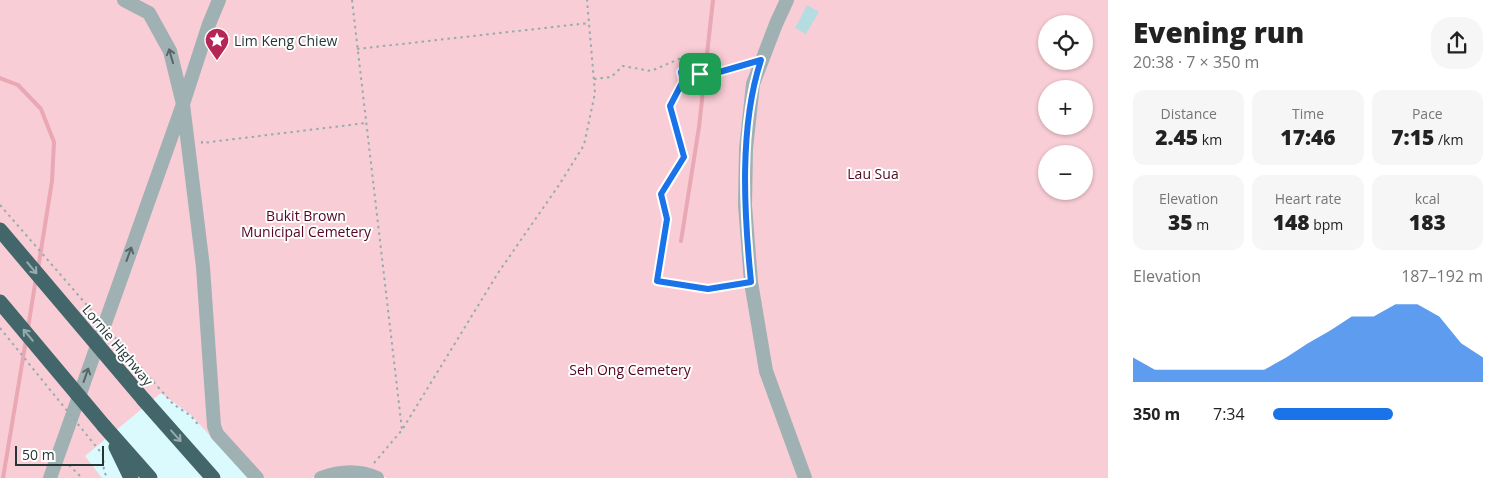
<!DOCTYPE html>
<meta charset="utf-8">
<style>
body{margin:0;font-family:"Open Sans",sans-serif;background:#f6f6f6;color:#222;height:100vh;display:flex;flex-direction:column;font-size:19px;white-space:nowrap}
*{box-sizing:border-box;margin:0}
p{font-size:16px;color:#767676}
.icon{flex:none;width:28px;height:28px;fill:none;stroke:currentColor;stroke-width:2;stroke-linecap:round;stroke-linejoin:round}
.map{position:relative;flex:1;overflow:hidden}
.drawer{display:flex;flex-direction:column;background:#fff;width:400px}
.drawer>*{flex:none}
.fabs{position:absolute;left:1038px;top:15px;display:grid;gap:10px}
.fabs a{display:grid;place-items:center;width:55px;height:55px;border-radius:50%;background:#fff;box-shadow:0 1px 4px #0004;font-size:25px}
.scale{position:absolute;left:15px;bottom:12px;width:89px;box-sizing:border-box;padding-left:5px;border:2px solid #263637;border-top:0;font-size:14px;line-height:18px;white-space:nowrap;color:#263637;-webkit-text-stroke:4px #fff;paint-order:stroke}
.pin{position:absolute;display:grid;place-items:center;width:42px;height:42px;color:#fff;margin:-21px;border-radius:10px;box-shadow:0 2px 8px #0006}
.round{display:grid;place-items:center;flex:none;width:52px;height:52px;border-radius:20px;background:#f6f6f6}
.summary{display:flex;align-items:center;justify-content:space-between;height:85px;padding:0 25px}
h1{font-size:28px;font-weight:800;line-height:38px}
.stats{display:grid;grid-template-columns:repeat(3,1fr);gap:8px;height:85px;padding:5px 25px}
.stats div{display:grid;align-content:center;border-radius:12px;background:#f6f6f6;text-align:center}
.stats b{font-size:21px;font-weight:800}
.stats small{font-size:14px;font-weight:400}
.stats p{font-size:14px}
.chart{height:140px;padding:10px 25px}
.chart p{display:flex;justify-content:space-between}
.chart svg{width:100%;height:90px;margin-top:5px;fill:#1a73e8;opacity:.7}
ul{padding:0 25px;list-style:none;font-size:16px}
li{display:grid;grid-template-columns:80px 60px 1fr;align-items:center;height:38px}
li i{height:12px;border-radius:6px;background:#1a73e8}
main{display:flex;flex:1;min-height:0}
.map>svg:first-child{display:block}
.green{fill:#f9cdd5;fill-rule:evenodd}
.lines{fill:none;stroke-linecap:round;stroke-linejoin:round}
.stream{stroke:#eaa7b4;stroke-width:4}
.building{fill:#b5dde1}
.path{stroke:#93adaf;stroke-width:2;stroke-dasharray:2.5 4;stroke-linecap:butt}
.minor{stroke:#a0b1b3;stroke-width:14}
.highway{stroke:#42666a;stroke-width:15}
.path-bridge{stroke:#93adaf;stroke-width:2;stroke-dasharray:2.5 4;stroke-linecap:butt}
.highway-bridge{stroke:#42666a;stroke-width:15}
.oneway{stroke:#576769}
.oneway2{stroke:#97abad}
.route-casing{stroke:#fff;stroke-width:10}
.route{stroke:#1a73e8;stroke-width:6}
.labels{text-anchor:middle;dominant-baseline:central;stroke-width:4;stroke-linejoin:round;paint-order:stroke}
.poi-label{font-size:14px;fill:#263637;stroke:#fff;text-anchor:start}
.park-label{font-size:14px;fill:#540522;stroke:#fff}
.street-label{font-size:14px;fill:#263637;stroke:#fff}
</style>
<main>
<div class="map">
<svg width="1108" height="478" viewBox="0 0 1108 478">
<rect width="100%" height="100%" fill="#dafafd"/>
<path class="green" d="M0,0h1108v478h-721l-15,-7 -52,2 -8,5h-63l-58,-63 -30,-22 -76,63 17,22h-102zM1046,24h38v37h-38zM1046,89h38v37h-38zM1046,154h38v37h-38z"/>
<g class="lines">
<path class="stream" d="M0,78l18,7 23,24 13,33 -2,39 -14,88
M681,241l18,-114 14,-127
M28,328l8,-50
M3,478l23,-138"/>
</g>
<path class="building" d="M807,5l12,7 -13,22 -11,-6z"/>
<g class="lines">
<path class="path" d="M352,0l50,430
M357,49l232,-26
M681,72l28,3 38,-10
M594,79l17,-2 12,-11 28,5 35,-15 -5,16 2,9 -13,25 14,51 -23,37 6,25 -10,62 51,8 31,-5
M202,141v2l164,-20
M158,387l15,17 18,12 9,11
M90,439l13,16 1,17 4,6
M374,463l28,-33 96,-157 61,-88 25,-40 11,-52 -8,-93
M69,465l13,13"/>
<path class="minor" d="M124,0l25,13 21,38 13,53 20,163 11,159 3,8 40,44
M787,0l-11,24 -23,60 -7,65 -1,56 6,77 15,89 39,107
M50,478l133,-374 26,-80 10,-24
M321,478c19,-7 38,-8 56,0"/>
<path class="highway" d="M144,400l69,78
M104,426l46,52
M116,447l15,31"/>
<path class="path-bridge" d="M0,205l158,182
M0,328l90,111"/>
<path class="highway-bridge" d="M0,230l144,170
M0,302l104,124"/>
</g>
<defs><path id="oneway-shaft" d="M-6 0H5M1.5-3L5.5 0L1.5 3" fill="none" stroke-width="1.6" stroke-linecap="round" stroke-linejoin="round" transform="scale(1.25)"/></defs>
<g class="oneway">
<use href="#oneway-shaft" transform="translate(171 56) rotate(-106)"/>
<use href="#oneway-shaft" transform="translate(129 254) rotate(-70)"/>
<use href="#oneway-shaft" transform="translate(86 375) rotate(-71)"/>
</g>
<g class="oneway2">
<use href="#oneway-shaft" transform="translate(32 268) rotate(50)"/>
<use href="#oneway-shaft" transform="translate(28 335) rotate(-130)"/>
<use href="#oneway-shaft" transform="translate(176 436) rotate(48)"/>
</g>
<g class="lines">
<defs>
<path id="route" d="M761,60c-22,67 -17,152 -10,222l-43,7 -51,-8 10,-62 -6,-25 23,-37 -14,-51 13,-25 -2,-9 28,3z"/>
</defs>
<use href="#route" class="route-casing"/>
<use href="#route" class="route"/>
</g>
<defs>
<symbol id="sight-pin" viewBox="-11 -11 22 30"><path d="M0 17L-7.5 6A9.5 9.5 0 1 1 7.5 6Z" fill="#b52657" stroke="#fff"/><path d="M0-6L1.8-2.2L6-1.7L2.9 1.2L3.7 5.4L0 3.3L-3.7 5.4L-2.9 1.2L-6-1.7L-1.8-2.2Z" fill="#fff"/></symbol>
</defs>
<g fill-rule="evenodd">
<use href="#sight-pin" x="203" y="26" width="28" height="38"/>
</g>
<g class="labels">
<g class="poi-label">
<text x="234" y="40">Lim Keng Chiew</text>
</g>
<g class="park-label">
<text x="873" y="173">Lau Sua</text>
<text x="306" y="215">Bukit Brown<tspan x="306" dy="16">Municipal Cemetery</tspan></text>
<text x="630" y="369">Seh Ong Cemetery</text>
</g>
<g class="street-label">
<text transform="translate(118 345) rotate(50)">Lornie Highway</text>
</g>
</g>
</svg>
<div class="fabs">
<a><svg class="icon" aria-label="locate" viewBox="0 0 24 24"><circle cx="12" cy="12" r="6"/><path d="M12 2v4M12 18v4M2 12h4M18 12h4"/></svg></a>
<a>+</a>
<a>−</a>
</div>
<div class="scale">50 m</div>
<div class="pin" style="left:700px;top:74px;background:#1e9e55"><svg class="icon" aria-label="arrive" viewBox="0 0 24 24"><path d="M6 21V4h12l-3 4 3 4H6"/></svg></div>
</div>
<section class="drawer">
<div class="summary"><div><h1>Evening run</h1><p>20:38 · 7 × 350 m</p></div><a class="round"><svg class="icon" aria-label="share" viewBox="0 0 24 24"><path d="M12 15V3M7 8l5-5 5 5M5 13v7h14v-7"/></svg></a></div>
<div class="stats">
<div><p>Distance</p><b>2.45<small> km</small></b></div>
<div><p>Time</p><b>17:46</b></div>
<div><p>Pace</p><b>7:15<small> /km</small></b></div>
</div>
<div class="stats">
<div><p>Elevation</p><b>35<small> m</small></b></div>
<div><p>Heart rate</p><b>148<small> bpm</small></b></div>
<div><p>kcal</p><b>183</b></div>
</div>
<div class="chart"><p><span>Elevation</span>187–192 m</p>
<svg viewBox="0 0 160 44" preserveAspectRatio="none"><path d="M0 44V32L10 38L20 38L30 38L40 38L50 38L60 38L70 32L80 25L90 19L100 12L110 12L120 6L130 6L140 12L150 25L160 32V44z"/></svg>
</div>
<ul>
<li><b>350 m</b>7:34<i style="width:57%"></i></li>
</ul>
</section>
</main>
